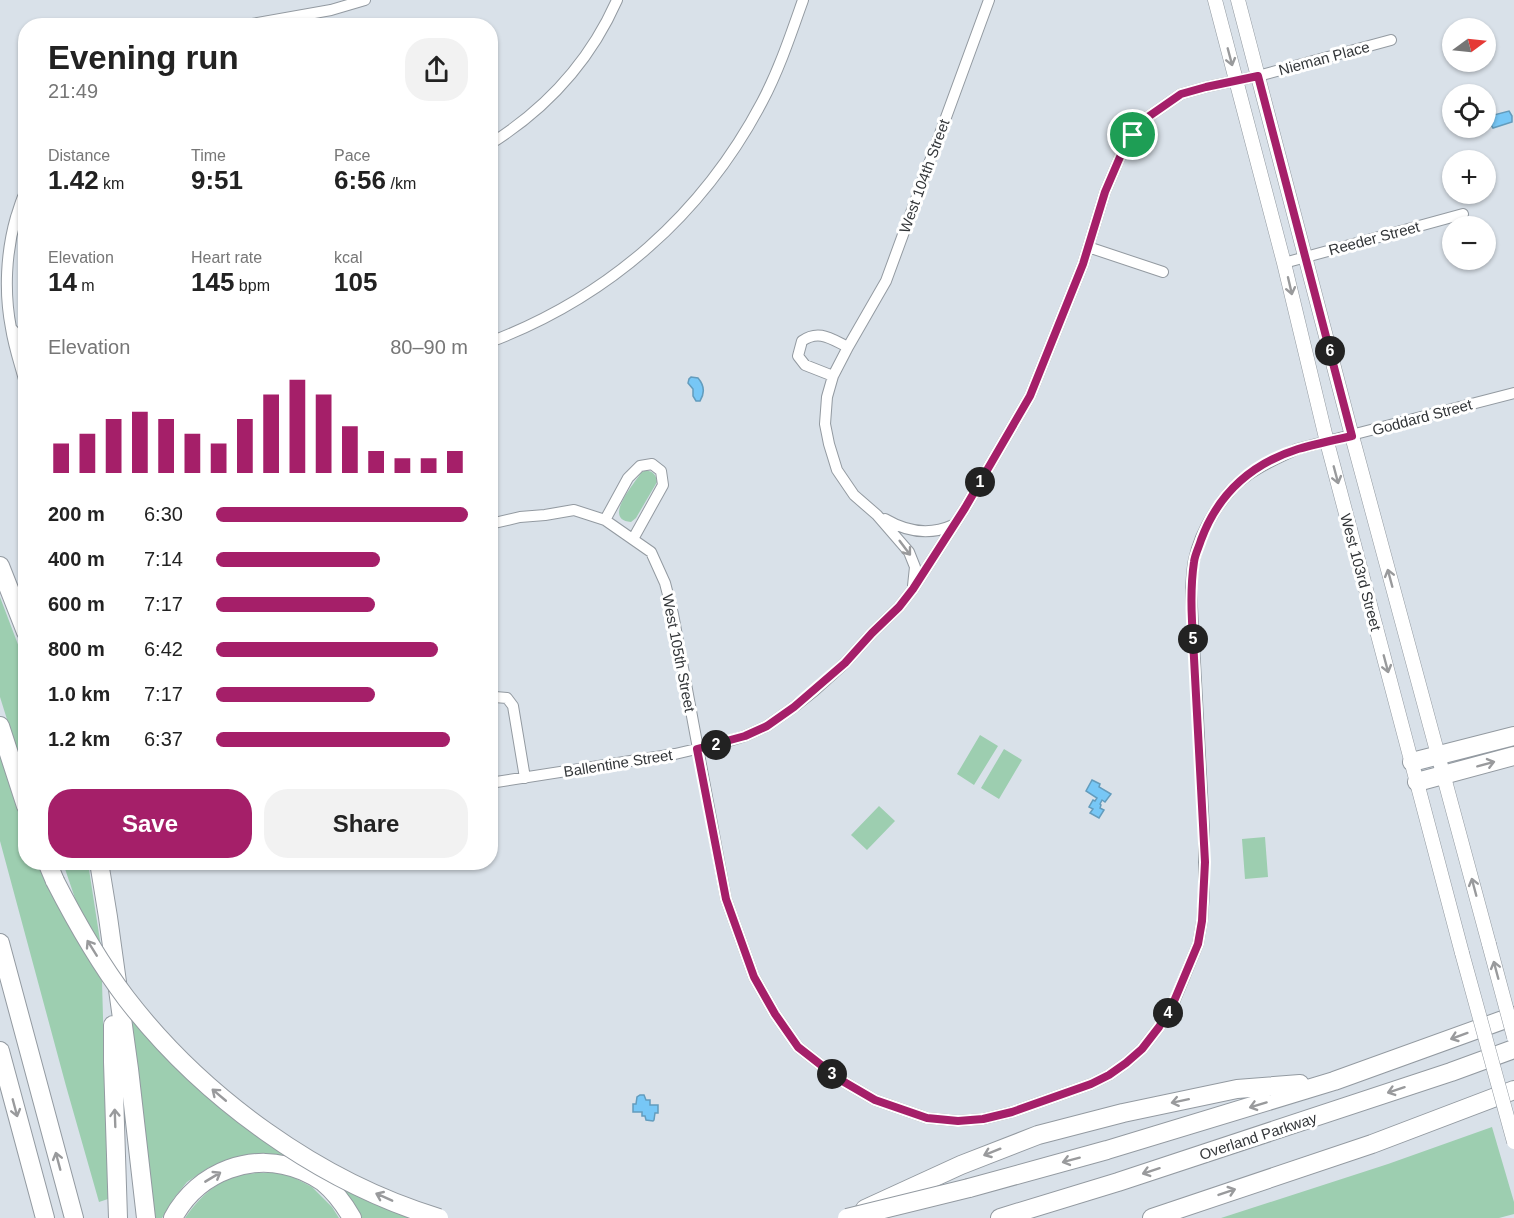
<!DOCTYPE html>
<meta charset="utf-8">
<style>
body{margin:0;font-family:Arial,sans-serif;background:#f2f2f2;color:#222;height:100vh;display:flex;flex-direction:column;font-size:22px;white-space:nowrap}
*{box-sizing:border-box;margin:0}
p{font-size:20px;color:#767676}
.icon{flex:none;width:33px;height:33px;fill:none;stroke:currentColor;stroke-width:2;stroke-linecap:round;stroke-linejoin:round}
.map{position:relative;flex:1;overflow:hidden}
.drawer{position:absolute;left:18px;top:18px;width:480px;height:852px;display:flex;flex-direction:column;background:#fff;border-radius:24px;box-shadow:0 2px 4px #0004}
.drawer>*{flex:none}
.needle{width:39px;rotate:75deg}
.fabs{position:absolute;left:1442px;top:18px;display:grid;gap:12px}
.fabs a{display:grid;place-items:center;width:54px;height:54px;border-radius:50%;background:#fff;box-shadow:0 2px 4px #0004;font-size:30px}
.pin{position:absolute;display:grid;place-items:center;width:51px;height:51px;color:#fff;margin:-26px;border:3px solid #fff;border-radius:50%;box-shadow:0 2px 6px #0007}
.km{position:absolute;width:30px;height:30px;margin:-15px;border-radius:50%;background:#222;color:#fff;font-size:16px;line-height:30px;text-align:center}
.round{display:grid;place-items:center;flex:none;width:63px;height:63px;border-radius:24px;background:#f2f2f2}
.overview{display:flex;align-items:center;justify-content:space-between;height:102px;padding:0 30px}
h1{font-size:33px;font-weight:700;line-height:45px}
.metrics{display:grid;grid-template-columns:repeat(3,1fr);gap:9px;height:102px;padding:6px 30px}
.metrics div{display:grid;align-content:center}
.metrics b{font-size:26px;font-weight:700}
.metrics small{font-size:16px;font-weight:400}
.metrics p{font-size:16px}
.chart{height:168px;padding:12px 30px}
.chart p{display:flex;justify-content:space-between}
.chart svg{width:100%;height:108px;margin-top:6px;stroke:#a51f69;stroke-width:6}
.button{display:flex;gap:12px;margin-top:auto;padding:12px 30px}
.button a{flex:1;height:69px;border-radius:24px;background:#a51f69;color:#fff;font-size:24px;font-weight:700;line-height:69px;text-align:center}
.button a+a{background:#f2f2f2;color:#222}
ul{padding:0 30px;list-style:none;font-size:20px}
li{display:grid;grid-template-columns:96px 72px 1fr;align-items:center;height:45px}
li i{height:15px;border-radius:8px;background:#a51f69}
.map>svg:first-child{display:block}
.green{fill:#9dceb0}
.water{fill:#77c7f6;stroke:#639cbd;stroke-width:1.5}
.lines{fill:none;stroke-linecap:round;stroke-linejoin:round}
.minor-casing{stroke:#939aa1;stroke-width:12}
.secondary-casing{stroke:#939aa1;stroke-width:15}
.motorway-casing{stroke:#939aa1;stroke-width:20}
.minor{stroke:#fff;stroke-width:10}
.secondary{stroke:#fff;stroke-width:14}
.motorway{stroke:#fff;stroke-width:18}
.secondary-bridge-casing{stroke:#939aa1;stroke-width:15;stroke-linecap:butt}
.motorway-bridge-casing{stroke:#939aa1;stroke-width:20;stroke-linecap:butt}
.secondary-bridge{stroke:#fff;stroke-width:14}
.motorway-bridge{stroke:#fff;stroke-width:18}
.oneway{stroke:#999a9c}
.route-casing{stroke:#fff;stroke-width:12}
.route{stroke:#a51f69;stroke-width:8}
.labels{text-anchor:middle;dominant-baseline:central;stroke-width:6;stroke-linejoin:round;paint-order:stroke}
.street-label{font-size:15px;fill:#333639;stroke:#fff}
</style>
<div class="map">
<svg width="1514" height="1218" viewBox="0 0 1514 1218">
<rect width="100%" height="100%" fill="#d9e1e9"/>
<path class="green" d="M644,471c8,-1 12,3 13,11l-21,36 -5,4c-29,-2 3,-38 10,-49z
M0,597l25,66v114l-25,-80z
M980,735l18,11 -24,39 -17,-11z
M0,748l25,80 1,34 13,1 33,67 30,51 6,218 -9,3 -33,-116 -66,-245z
M1004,749l18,11 -23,39 -18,-11z
M879,806l16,15 -28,29 -16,-15z
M1265,837l3,40 -23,2 -3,-40z
M63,863h25l13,84 -22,-37z
M132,1021l46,47 45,43 66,47 -60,2 -21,8 -21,14 -13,16 -12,20h-7z
M1492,1127l22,75v12l-15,4h-278l167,-54z
M256,1173h29l27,14 20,20 7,11h-154c11,-16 25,-31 43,-39 8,-4 19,-5 28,-6z
M337,1185l82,33h-60z"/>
<path class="water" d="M1509,111l3,5v6l-19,6 -2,-3 -1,-9z
M691,377l7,1c7,8 7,15 2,23h-4l-3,-5v-7l-5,-6 1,-4z
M1092,780l8,4 -1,3 12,7 -6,8 -3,-2 -2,4 1,1 -1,3 4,2 -5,8 -9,-5 3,-4 -4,-2 4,-7 2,1 2,-3 -11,-7z
M640,1095h4l2,5h4v5h8v8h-3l-1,7 -1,1 -7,-1 -1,-4h-3v-4h-9v-8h3l1,-7z"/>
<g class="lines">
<defs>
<path id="minor" d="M241,26l90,-16 34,-10
M490,144c56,-35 100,-83 127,-144
M26,191c-5,8 -7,18 -10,26 -10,35 -12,75 -5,111 3,20 10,39 15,59
M1088,247l75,25
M1284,263l179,-49
M12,329l14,16
M490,342c119,-45 213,-128 272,-240 17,-32 29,-68 41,-102
M833,376l-28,-11 -7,-9 4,-15c17,-12 29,-2 46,6
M885,519c22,13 44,17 68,6
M605,520l23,-42 12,-12 12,-2 9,7 2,14 -30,54
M490,524l30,-7 25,-2 29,-5 31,10 46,32 14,31 8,31 53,285 28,78 21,37 23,33 41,32 36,21 52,18 31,3 25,-2 29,-7 79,-28 18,-9 17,-12 16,-14 17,-22 13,-20 26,-63 4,-23 2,-29v-62l-13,-242c1,-9 1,-19 3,-28 6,-29 29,-68 54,-85 15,-11 32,-18 49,-26l217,-56
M913,586l2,-19 -6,-15 -32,-37 -23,-20 -17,-25 -8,-26 -4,-20 2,-27 6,-21 15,-29 38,-66 103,-281
M490,699l5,-2 12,1 6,8 12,72
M490,783l185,-29 47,-11 23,-7 22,-10 27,-19 20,-16 31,-28 27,-30 27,-26 14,-18 52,-81 65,-112 53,-132 22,-72 15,-35 13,-22 12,-16 36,-25 25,-7 52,-11 133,-36"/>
<path id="secondary" d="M1215,0l69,263 43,179 135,511
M1238,0l114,436 137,508"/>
<path id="motorway" d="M0,566l26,66
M0,726l26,80
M1412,762l102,-26
M1417,782l97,-26
M47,862l8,19
M99,862l9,55 21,152 17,149
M0,943l74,275
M113,1025v37l5,156
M0,1051l45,167
M969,1188l138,-38 227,-69 180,-65
M865,1209l96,-44 77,-30 85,-22 114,-24 63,-5
M173,1218c25,-47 81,-68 130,-47 7,3 14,7 20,11 12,10 21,22 29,36
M1000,1218l118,-36 333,-110 63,-23
M1152,1218l220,-74 142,-54"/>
</defs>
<use href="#minor" class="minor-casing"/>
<use href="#secondary" class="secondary-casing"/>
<use href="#motorway" class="motorway-casing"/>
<use href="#minor" class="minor"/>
<use href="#secondary" class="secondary"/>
<use href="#motorway" class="motorway"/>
<defs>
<path id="secondary-bridge" d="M1489,944l25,93
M1462,953l52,189"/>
<path id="motorway-bridge" d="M55,881c21,41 43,80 71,117 76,99 193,184 313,220
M847,1218l122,-30"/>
</defs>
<use href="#secondary-bridge" class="secondary-bridge-casing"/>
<use href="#motorway-bridge" class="motorway-bridge-casing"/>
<use href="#secondary-bridge" class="secondary-bridge"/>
<use href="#motorway-bridge" class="motorway-bridge"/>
</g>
<defs><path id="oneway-shaft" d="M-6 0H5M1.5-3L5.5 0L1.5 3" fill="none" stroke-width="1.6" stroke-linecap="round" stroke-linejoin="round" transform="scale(1.5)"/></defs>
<g class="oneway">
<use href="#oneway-shaft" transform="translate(1230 57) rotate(75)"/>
<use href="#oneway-shaft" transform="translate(1290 286) rotate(77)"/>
<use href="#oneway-shaft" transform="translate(1336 475) rotate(75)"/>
<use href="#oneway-shaft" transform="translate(905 548) rotate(53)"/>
<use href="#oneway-shaft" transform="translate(1390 578) rotate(-105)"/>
<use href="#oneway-shaft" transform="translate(1386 664) rotate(75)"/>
<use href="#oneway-shaft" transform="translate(1486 764) rotate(-15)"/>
<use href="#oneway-shaft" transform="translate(1474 887) rotate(-105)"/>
<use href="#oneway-shaft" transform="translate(92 948) rotate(-122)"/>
<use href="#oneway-shaft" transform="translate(1496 970) rotate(-105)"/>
<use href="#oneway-shaft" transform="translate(1459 1036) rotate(160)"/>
<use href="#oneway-shaft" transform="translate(1396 1090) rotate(162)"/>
<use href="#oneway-shaft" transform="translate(219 1095) rotate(-140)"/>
<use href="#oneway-shaft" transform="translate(1180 1101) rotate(168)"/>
<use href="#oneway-shaft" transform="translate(1258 1105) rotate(163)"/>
<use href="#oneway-shaft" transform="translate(15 1108) rotate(75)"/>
<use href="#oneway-shaft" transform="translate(115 1118) rotate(-92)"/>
<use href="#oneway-shaft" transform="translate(992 1152) rotate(158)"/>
<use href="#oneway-shaft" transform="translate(1071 1160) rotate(165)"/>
<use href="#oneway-shaft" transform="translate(58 1161) rotate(-105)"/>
<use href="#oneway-shaft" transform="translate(1151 1171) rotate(162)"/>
<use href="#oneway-shaft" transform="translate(213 1177) rotate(-31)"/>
<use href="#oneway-shaft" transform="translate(1227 1192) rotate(-19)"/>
<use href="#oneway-shaft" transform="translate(384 1197) rotate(-156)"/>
</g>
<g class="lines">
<defs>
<path id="route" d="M1258,76l94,360c-18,4 -36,8 -54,13 -47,15 -80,45 -97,91 -2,7 -6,14 -7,22 -3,20 -3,39 -2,59l13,241 -3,59 -4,23 -26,62 -13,21 -17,22 -16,14 -17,12 -18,9 -79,28 -29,7 -25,2 -31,-3 -52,-18 -36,-21 -41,-32 -23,-33 -21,-37 -28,-78 -29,-150 48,-13 22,-10 27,-19 51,-44 27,-30 27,-26 14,-18 52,-81 65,-112 53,-132 22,-72 15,-35 13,-22 12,-16 36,-25 25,-7z"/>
</defs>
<use href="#route" class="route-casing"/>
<use href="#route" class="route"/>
</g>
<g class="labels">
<g class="street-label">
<text transform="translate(1324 58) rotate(-15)">Nieman Place</text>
<text transform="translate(924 176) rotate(-70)">West 104th Street</text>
<text transform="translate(1374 238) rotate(-15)">Reeder Street</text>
<text transform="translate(1422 417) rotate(-15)">Goddard Street</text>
<text transform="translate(1361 572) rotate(75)">West 103rd Street</text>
<text transform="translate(679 653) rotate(79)">West 105th Street</text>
<text transform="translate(618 763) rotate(-9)">Ballentine Street</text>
<text transform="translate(1258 1136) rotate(-18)">Overland Parkway</text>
</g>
</g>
</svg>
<div class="fabs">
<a><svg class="needle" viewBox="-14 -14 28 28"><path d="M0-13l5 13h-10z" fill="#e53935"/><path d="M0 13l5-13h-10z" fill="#767676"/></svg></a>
<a><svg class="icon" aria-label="locate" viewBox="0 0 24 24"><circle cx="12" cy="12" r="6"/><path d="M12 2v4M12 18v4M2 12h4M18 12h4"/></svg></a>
<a>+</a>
<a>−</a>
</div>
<div class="pin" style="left:1133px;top:135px;background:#1e9e55"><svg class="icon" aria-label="arrive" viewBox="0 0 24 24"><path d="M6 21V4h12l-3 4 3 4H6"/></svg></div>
<b class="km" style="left:980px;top:482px">1</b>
<b class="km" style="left:716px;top:745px">2</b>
<b class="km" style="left:832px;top:1074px">3</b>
<b class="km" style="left:1168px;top:1013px">4</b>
<b class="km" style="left:1193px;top:639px">5</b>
<b class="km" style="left:1330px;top:351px">6</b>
<section class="drawer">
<div class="overview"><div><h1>Evening run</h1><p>21:49</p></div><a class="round"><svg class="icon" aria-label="share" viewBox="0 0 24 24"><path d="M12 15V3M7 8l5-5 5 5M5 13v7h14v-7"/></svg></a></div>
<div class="metrics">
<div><p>Distance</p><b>1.42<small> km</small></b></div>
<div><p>Time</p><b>9:51</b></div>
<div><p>Pace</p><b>6:56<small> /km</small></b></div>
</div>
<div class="metrics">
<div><p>Elevation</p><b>14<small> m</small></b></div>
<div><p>Heart rate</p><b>145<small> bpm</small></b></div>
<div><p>kcal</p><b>105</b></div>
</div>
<div class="chart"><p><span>Elevation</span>80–90 m</p>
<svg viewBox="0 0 160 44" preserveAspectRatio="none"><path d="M5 44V32M15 44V28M25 44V22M35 44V19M45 44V22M55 44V28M65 44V32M75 44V22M85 44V12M95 44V6M105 44V12M115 44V25M125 44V35M135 44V38M145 44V38M155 44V35"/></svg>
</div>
<ul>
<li><b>200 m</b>6:30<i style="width:100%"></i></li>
<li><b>400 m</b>7:14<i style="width:65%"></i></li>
<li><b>600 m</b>7:17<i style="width:63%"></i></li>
<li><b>800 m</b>6:42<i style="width:88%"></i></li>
<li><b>1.0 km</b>7:17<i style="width:63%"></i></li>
<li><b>1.2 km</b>6:37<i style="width:93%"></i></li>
</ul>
<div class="button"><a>Save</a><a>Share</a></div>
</section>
</div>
